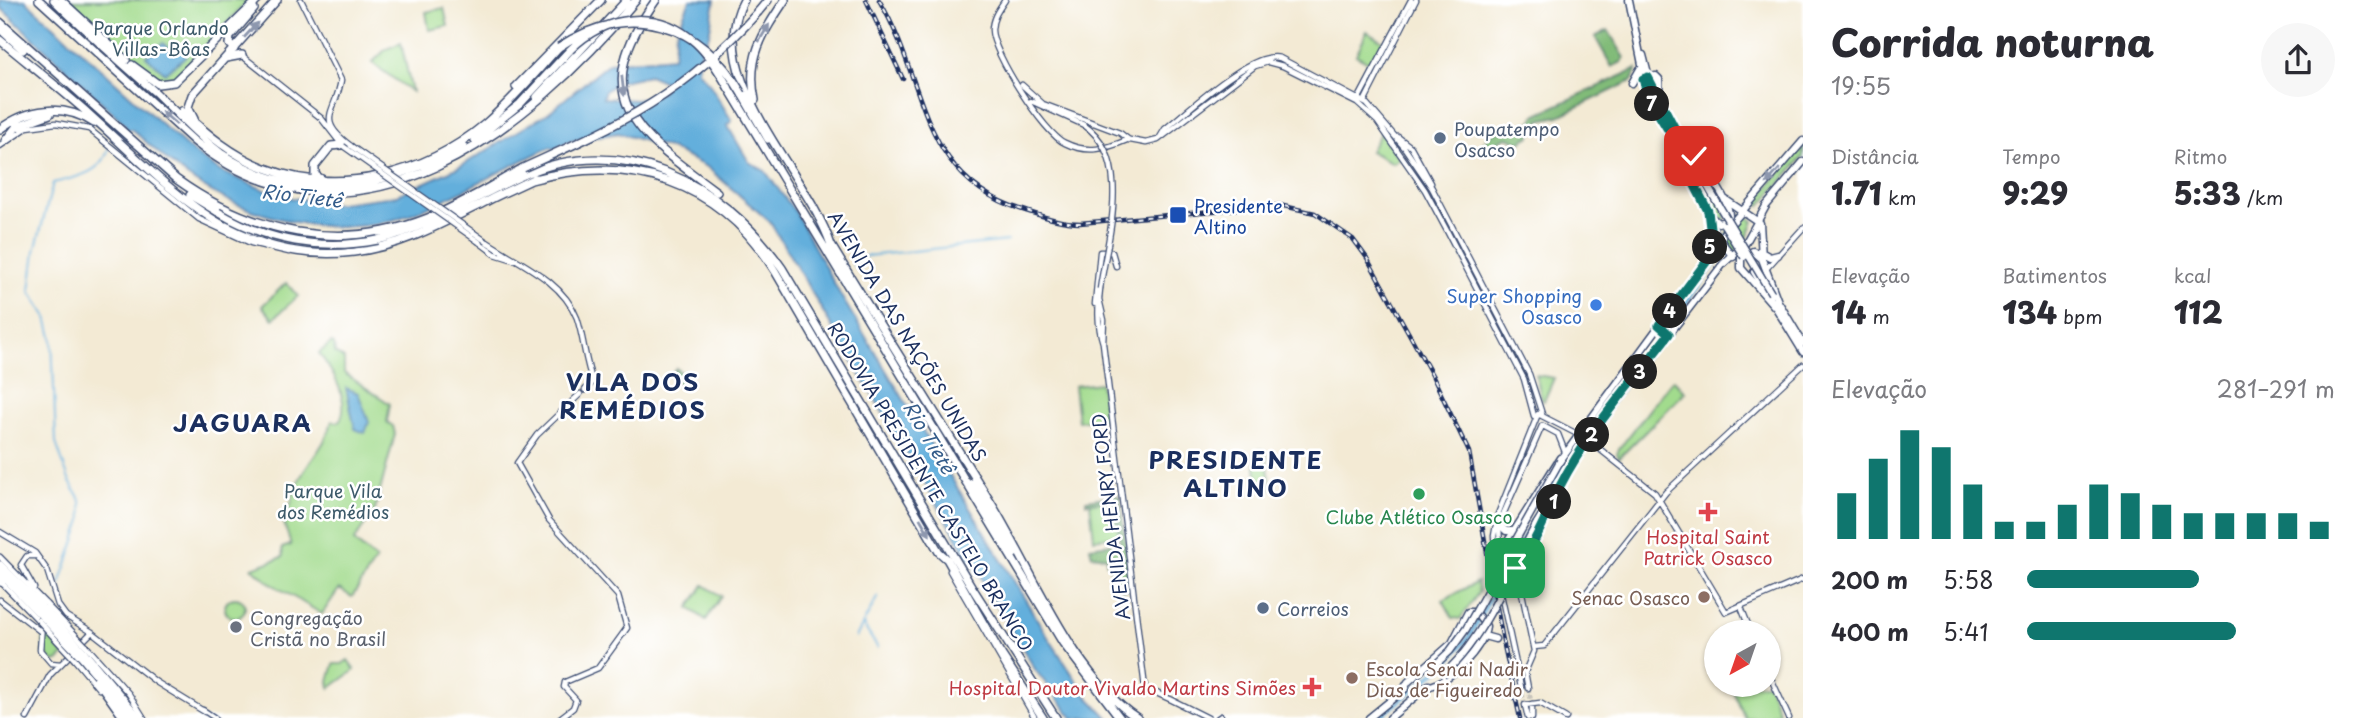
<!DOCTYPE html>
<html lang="pt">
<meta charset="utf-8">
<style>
body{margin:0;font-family:"Playpen Sans",sans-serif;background:#f7f7f7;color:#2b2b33;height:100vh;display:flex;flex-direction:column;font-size:26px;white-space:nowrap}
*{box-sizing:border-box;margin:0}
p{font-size:23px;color:#7c7c81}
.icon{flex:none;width:38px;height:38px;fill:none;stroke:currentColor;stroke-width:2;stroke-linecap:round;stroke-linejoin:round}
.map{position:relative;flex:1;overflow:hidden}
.side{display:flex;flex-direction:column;background:#fff;width:560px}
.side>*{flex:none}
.needle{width:46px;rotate:220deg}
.buttons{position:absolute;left:1704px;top:620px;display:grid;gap:14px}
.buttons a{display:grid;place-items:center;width:77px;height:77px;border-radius:50%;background:#fff;box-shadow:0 2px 5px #0004;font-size:35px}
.pin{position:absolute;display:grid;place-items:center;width:60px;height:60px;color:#fff;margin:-30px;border-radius:14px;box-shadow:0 4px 10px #0006}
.km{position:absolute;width:35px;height:35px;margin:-18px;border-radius:50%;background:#222;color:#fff;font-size:19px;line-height:35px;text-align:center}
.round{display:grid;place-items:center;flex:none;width:74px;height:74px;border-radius:37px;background:#f7f7f7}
.overview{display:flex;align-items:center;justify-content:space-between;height:119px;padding:0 28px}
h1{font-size:38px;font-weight:800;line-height:52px}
.metrics{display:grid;grid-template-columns:repeat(3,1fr);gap:10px;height:119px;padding:7px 28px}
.metrics div{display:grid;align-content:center}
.metrics b{font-size:30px;font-weight:800}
.metrics small{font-size:19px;font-weight:400}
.metrics p{font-size:19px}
.chart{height:196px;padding:14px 28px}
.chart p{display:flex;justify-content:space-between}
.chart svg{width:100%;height:126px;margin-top:7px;stroke:#0f766e;stroke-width:6}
ul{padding:0 28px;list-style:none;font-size:23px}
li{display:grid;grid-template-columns:112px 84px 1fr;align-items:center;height:52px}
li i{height:18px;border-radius:9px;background:#0f766e}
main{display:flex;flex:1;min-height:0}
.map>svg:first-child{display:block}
.green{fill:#a2db8d;stroke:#5e8576;stroke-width:2}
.forest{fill:#81bb78;stroke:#4e756b;stroke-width:2}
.water{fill:#63afdc;stroke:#3f6f9d;stroke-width:2;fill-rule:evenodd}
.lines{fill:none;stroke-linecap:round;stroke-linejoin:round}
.stream{stroke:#63afdc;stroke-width:2}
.river{stroke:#63afdc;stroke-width:4.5}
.secondary-tunnel{stroke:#c8c5bc;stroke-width:4.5;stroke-dasharray:4.5 2;stroke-linecap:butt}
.secondary-casing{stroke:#3b4b70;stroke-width:7}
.primary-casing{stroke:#3b4b70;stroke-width:9}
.highway-casing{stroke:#3b4b70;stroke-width:10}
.secondary{stroke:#fff;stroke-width:4.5}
.primary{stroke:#fff;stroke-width:6}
.highway{stroke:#fff;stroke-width:7}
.rail-casing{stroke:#1b2f5e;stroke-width:4.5}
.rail{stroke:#fff;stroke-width:2;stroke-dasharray:5;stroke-linecap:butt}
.secondary-bridge-casing{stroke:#3b4b70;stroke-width:7;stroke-linecap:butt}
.primary-bridge-casing{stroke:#3b4b70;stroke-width:9;stroke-linecap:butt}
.highway-bridge-casing{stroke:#3b4b70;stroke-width:10;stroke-linecap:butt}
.secondary-bridge{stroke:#fff;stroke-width:4.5}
.primary-bridge{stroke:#fff;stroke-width:6}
.highway-bridge{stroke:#fff;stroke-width:7}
.oneway{fill:#8d97ae}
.route-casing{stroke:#fff;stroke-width:14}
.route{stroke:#0f766e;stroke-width:9}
.service-dot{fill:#5c6f8a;stroke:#fff;stroke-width:2.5}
.transit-dot{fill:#1a4fb4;stroke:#fff;stroke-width:2.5}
.shop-dot{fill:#3f7fe0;stroke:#fff;stroke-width:2.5}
.leisure-dot{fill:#2e9e5b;stroke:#fff;stroke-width:2.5}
.health-dot{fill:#e0444e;stroke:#fff;stroke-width:2.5}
.education-dot{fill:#8d6e63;stroke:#fff;stroke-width:2.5}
.worship-dot{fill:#6b7280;stroke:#fff;stroke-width:2.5}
.labels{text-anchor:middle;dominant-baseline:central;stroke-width:5;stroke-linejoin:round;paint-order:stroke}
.park-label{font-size:18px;fill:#3d5a6a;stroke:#fff}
.service-label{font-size:18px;fill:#4e5e75;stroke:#fff;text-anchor:start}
.transit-label{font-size:18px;fill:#164399;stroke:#fff;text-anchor:start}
.shop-label{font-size:18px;fill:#366cbe;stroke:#fff;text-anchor:end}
.street-label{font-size:18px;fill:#1b2f5e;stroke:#fff}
.leisure-label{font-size:18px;fill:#27864d;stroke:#fff}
.health-label{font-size:18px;fill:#be3a42;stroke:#fff}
.education-label{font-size:18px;fill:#785e54;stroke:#fff;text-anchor:end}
.worship-label{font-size:18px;fill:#5b616d;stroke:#fff;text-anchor:start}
.water-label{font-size:19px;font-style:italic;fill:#345c8a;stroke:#fff}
.district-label{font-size:24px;font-weight:bold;letter-spacing:2px;fill:#1b2f5e;stroke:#fff}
</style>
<main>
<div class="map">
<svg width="1803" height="718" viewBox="0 0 1803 718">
<rect width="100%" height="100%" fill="#fff"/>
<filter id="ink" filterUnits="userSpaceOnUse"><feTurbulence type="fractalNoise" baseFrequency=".0143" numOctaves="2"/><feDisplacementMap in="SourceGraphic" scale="14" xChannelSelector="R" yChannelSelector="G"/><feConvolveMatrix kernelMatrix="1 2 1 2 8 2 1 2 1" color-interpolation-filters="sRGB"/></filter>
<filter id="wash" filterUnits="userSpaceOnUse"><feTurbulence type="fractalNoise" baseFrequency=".00686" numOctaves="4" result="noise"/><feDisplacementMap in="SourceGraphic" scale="28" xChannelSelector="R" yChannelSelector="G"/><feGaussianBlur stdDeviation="1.57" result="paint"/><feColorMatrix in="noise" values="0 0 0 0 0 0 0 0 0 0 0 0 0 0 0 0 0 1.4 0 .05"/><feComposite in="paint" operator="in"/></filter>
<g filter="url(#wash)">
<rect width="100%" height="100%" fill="#f3ead4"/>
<path class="green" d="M66,0h183l-73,76 -9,4 -20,-6z
M444,8l4,18 -19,4 -3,-18z
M1367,31l17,11 -10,23 -18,-10z
M401,43l11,49 -40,-29 14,-14z
M1381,132l18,27 -6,4 -23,-12z
M1803,144v13l-43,49 -4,-4z
M1696,161l30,44 -1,14 -8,3 -27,-52 22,34 7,-3z
M1432,195l94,181 -95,-180z
M1743,213l11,8 -8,19 -14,14 -5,-22z
M286,283l12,13 -25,23 -11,-13z
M331,343l3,1 1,9 9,6v14l46,31 -3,18 6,4 2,8 -20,76 -21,31 22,19 -24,37 -13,-8 -17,25 -52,-31 -18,-15 31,-11 -1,-9 9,-3 -9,-28c10,-7 10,-20 14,-31 10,-23 30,-39 36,-65l7,1c13,-21 -7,-51 -20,-69z
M1536,375l18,3 -10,23h-2z
M1673,379l12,13 -66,66 -2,-4 2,-5z
M1100,383l5,35 -27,3 -4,-35z
M1260,449l6,2 5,38 -7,2 -5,-2 -5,-35z
M1114,500l5,36 -25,3 -4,-36z
M1477,582l2,10 -19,27 -7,-1 -10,-18z
M704,585l17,11 -15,24 -17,-12z
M225 608a10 10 0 1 1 20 0a10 10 0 1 1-20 0Z
M44,631l20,24 -6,6 -5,1 -10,-11z
M348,660l7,10 -25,18 -1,-7 5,-17h8z
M1749,684h19l11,28 -14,6h-20l-12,-27z"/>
<path class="forest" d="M1608,30l17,28 -3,4 -10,5 -17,-30z
M1637,69l-5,12 -73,35 -19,4 -10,16 -10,6 -13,-5 -29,14 13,-18 40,-11 4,-7z
M676,368l14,14 -7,6 -13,-13z
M1116,495l4,3 11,90 -9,2 -16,-29 2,-4 -16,-2 -2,-8 30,-5 -4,-42 -30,3v-3z"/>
<path class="water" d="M0,0h25l164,149 31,22 59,25 53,8 63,-8 66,-30 87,-53 61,-50 64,-6 3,-24 14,-33h25l-6,35 -10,20 -1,16 11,12 23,38 -5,4 22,37 16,9 31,42 45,83 207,341 38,58 23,23h-36l-37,-47 -266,-449 -63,-55 -36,-18 -53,-16 -48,8 -16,8 -3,-2c-47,21 -92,48 -140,67 -74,29 -165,5 -227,-40 -19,-14 -35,-30 -53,-45l-5,1 -1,-6 -125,-117zM649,75l16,7 -3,10 -26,8 -33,-2 1,-6 14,-10z
M163,43l11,9 7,-4 5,8 -21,17 -19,-17z
M346,388l12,5 11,29 -4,11 -10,-4z"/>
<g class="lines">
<path class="stream" d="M853,266l13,-10 141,-15
M60,584l22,-64 -1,-19 -12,-21 -13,-37 -4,-106 -5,-20 -17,-26 5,-40 18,-68c21,-5 50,-10 55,-34
M863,625l15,23
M856,637l22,-41"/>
<path class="river" d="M1571,455l146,-194
M1379,718l69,-57 21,-24 96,-174"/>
</g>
</g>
<g filter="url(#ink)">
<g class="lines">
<path class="secondary-tunnel" d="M1521,687l4,18
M1528,688l4,16"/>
<defs>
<path id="secondary" d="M301,0l40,80c-5,33 -27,39 10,66
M1005,0c-6,9 -13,18 -13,30 0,22 52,104 73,113 22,11 41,6 62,-3
M240,54l81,64 21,27
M1022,85l21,19 77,29 9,7
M1359,98l52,-98
M1031,101l53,24
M1364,102l52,-102
M20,128l36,-5 33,6 110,90 52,24 38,9
M1398,137l13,10 20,36
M1159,139l6,-10c24,-19 87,-79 115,-71l87,46 37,43 28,41 97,186 13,40
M1130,140l16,3 12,-3 97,-74 13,-4 15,4 74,37 20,18 48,69 21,39 78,150 10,37
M0,146l25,-17
M479,242l16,12 19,6
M487,242c32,21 75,38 90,76 7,21 8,44 16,64l-8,8
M1766,269l37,-41
M1099,299l5,21 -1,23c-6,-18 -5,-36 -3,-54
M1095,304l5,-52h12l4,14
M1103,343l42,345 27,12
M1543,426l15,8 7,18
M0,532l35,21 12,17 11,35 8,11 26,16 64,50 49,30
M0,557l46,47
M1517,569l-17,-19 -1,-26 43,-98
M1517,569l17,82 -9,21 3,16
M1517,569l31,-51 8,-21
M950,571l85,147
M0,581l38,39
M34,588l-13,-23 6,-9h10
M0,600l40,31
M1741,607l10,25
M42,624l-2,26 11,13 10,1
M80,644l12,-12
M87,647l42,47 15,24
M1534,647l10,-1 122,-154 137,-127
M75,660l24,29
M1769,674l20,44
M1521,687l-23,-107 -4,-44 4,-22 40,-100 49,25 68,54 71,119 77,-33
M1170,699l38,19
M1532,704v14
M203,710l12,8
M27,718l23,-43 22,-22
M560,718l13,-10 3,-8 -12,-13 1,-5 33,-14 29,-40 -9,-32 -69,-76 -32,-57 20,-28 43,-41
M1218,718l3,-2
M1528,718l-3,-13 15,-2 26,15"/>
<path id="primary" d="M1629,0l20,99 37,59
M1643,55l8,31 35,64
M1646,78l10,-2 3,3 1,23
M1632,83l8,-14
M1683,154l4,15 24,48 7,6 8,-2 3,-6c-1,-20 -30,-55 -45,-69
M1726,200l34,23 2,35
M1709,225l24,32
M1709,227l4,26
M1759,251l11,6 8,-2
M1754,272l49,80
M1779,303l24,40
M1775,307l-34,-39v-11l12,-6 9,8 17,45
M1560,461l147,-200 18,-30 78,-90
M1540,521l10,-8
M1537,523l51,-83 135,-176 22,-20 21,-38 37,-44
M1499,524l7,7h8
M1496,560l64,-102
M1484,636l11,3
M1404,689l4,-7 44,-39 16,-31h7l11,14c-1,21 -39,59 -60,61
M1369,718l37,-30
M1390,718l39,-33"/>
<path id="highway" d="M39,0l155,141c161,130 336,-13 442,-141
M54,0c32,32 67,62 102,93 21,20 42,44 66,61 79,53 164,34 241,-8
M61,0l65,60
M656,0c-71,98 -20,133 61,192
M744,0c-43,75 64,174 87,245 52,86 107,172 160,258 41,66 81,172 146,215
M758,12l10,-12
M0,22l176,157c75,54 164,74 252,39 33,-13 64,-33 95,-50
M0,29l23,21
M0,40c30,25 61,49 90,75 79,71 145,151 264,137 49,-6 89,-29 133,-51 15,-8 32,-15 48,-23
M234,49l-5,-5 1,-7 24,-28
M226,58l16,-3
M132,65l26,19 16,-2 84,-82
M516,87l85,-87
M728,87l335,556 57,75
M742,94l26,45
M537,97l90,-97
M755,100c-9,-42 8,-67 30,-100
M182,111c25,23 51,45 83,57 74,29 160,6 220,-44 27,-23 50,-51 74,-77
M194,119l-6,-12 4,-12 85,-95
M0,129c28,-21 63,-26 94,-6
M475,140l45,-36 50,-54
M5,141l12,-15 33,-12
M323,180l-8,-5v-9l16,-20 11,-1
M531,180c99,-27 189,1 244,91l164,281 8,7 52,92 44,67
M190,195l28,17
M229,224l29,9
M378,240c52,-13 93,-41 141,-63 103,-47 203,5 263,91l191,321 83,129
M972,483l42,71
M0,565l44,44
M0,573l40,41
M0,581l1,1
M83,651l56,67
M80,655l53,63
M97,680l27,38"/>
</defs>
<use href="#secondary" class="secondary-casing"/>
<use href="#primary" class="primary-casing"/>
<use href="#highway" class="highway-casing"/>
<use href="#secondary" class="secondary"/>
<use href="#primary" class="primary"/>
<use href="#highway" class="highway"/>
<defs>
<path id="rail" d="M866,0l37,79
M879,0c49,82 38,177 144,210 19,6 38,13 57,13l199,-18 36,8 38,26 14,19 65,117 37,77 34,189 17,77"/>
</defs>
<use href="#rail" class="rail-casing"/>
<use href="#rail" class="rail"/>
<defs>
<path id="secondary-bridge" d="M1084,125c50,34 23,114 16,164
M343,146l136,96
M351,146l136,96
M46,604l41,43
M38,620l37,40"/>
<path id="primary-bridge" d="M1690,157l81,136
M1724,225l20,32
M1435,665l15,-14 16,-22 94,-168
M1443,674c39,-31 69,-106 94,-151"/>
<path id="highway-bridge" d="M559,47c70,-47 142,-25 183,47
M570,50c35,-35 87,-43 126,-7 13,12 23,28 32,44
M523,168c99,-45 161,-73 235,-156
M218,212c49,29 104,39 160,28
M44,609l39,42
M40,614l40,41"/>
</defs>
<use href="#secondary-bridge" class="secondary-bridge-casing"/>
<use href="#primary-bridge" class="primary-bridge-casing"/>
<use href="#highway-bridge" class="highway-bridge-casing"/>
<use href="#secondary-bridge" class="secondary-bridge"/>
<use href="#primary-bridge" class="primary-bridge"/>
<use href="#highway-bridge" class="highway-bridge"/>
</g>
<defs><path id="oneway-solid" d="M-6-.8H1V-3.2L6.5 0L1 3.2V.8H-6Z" transform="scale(1.75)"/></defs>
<g class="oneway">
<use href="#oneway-solid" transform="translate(251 30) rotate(-48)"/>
<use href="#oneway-solid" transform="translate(764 33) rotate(-59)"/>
<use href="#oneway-solid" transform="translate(623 86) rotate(83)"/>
<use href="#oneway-solid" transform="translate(169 118) rotate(-138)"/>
<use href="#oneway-solid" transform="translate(1773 176) rotate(131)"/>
<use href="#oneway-solid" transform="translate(925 527) rotate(60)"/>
</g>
</g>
<g class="lines" filter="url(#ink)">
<defs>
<path id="route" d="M1515,568c13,-6 37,-66 45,-82 28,-55 72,-103 109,-152l-10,-9 54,-72 -5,-42 -20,-39 -5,-18 -34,-55 -6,-20 5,-2 36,69 10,10"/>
</defs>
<use href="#route" class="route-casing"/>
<use href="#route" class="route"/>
</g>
<g class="service-dot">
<circle cx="1440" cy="138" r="7"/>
<circle cx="1263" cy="608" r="7"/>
</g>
<rect class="transit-dot" x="1169" y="206" width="18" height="18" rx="3.5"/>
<circle class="shop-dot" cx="1596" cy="305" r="7"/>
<circle class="leisure-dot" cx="1419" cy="494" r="7"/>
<g class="health-dot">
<path d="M1704.5 501.5h7v7h7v7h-7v7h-7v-7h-7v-7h7z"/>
<path d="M1308.5 676.5h7v7h7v7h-7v7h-7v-7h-7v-7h7z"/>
</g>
<g class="education-dot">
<circle cx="1704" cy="597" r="7"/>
<circle cx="1352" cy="678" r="7"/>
</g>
<circle class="worship-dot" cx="236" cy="627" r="7"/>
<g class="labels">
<g class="park-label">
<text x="161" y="27">Parque Orlando<tspan x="161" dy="21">Villas-Bôas</tspan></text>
<text x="333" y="490">Parque Vila<tspan x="333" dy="21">dos Remédios</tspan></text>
</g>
<g class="service-label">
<text x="1454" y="128">Poupatempo<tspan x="1454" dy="21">Osacso</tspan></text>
<text x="1277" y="608">Correios</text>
</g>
<g class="transit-label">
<text x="1194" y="205">Presidente<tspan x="1194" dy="21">Altino</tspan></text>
</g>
<g class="shop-label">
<text x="1582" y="295">Super Shopping<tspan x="1582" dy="21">Osasco</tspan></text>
</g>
<g class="street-label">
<text transform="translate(908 336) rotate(59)">AVENIDA DAS NAÇÕES UNIDAS</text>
<text transform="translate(931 486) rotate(59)">RODOVIA PRESIDENTE CASTELO BRANCO</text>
<text transform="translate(1110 517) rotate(-97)">AVENIDA HENRY FORD</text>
</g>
<g class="leisure-label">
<text x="1419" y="516">Clube Atlético Osasco</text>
</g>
<g class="health-label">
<text x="1708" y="536">Hospital Saint<tspan x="1708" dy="21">Patrick Osasco</tspan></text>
<text x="1296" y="687" text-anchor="end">Hospital Doutor Vivaldo Martins Simões</text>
</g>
<g class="education-label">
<text x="1690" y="597">Senac Osasco</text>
<text x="1366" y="668" text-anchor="start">Escola Senai Nadir<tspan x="1366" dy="21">Dias de Figueiredo</tspan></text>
</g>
<g class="worship-label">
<text x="250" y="617">Congregação<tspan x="250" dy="21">Cristã no Brasil</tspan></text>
</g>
<g class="water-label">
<text transform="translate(302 195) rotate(7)">Rio Tietê</text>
<text transform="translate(930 437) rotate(59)">Rio Tietê</text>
</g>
<g class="district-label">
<text x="633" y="381">VILA DOS<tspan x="633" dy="28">REMÉDIOS</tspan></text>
<text x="243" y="422">JAGUARA</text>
<text x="1236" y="459">PRESIDENTE<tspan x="1236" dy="28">ALTINO</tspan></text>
</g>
</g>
</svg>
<div class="buttons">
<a><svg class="needle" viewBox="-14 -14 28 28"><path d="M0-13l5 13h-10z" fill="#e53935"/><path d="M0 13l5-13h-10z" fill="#7c7c81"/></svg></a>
</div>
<div class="pin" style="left:1515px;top:568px;background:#1e9e55"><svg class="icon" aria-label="arrive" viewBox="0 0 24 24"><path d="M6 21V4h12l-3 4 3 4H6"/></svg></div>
<div class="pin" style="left:1694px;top:156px;background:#d93025"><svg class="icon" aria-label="check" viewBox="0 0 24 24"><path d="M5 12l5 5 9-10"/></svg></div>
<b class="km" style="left:1554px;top:502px">1</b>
<b class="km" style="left:1592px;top:435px">2</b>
<b class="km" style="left:1640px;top:372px">3</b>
<b class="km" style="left:1670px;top:311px">4</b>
<b class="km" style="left:1710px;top:247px">5</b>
<b class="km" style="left:1652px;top:104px">7</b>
</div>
<section class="side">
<div class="overview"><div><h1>Corrida noturna</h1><p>19:55</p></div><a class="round"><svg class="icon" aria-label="share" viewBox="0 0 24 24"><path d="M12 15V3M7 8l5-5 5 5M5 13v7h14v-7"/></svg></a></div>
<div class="metrics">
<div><p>Distância</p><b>1.71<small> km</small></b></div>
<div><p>Tempo</p><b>9:29</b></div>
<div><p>Ritmo</p><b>5:33<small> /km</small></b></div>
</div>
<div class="metrics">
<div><p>Elevação</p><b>14<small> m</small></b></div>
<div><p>Batimentos</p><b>134<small> bpm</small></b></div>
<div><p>kcal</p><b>112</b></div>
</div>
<div class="chart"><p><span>Elevação</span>281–291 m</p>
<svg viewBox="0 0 160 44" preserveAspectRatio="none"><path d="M5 44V28M15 44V16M25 44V6M35 44V12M45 44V25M55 44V38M65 44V38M75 44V32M85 44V25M95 44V28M105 44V32M115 44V35M125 44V35M135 44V35M145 44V35M155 44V38"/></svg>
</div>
<ul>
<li><b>200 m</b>5:58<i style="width:56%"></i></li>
<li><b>400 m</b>5:41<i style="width:68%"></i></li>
</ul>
</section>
</main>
